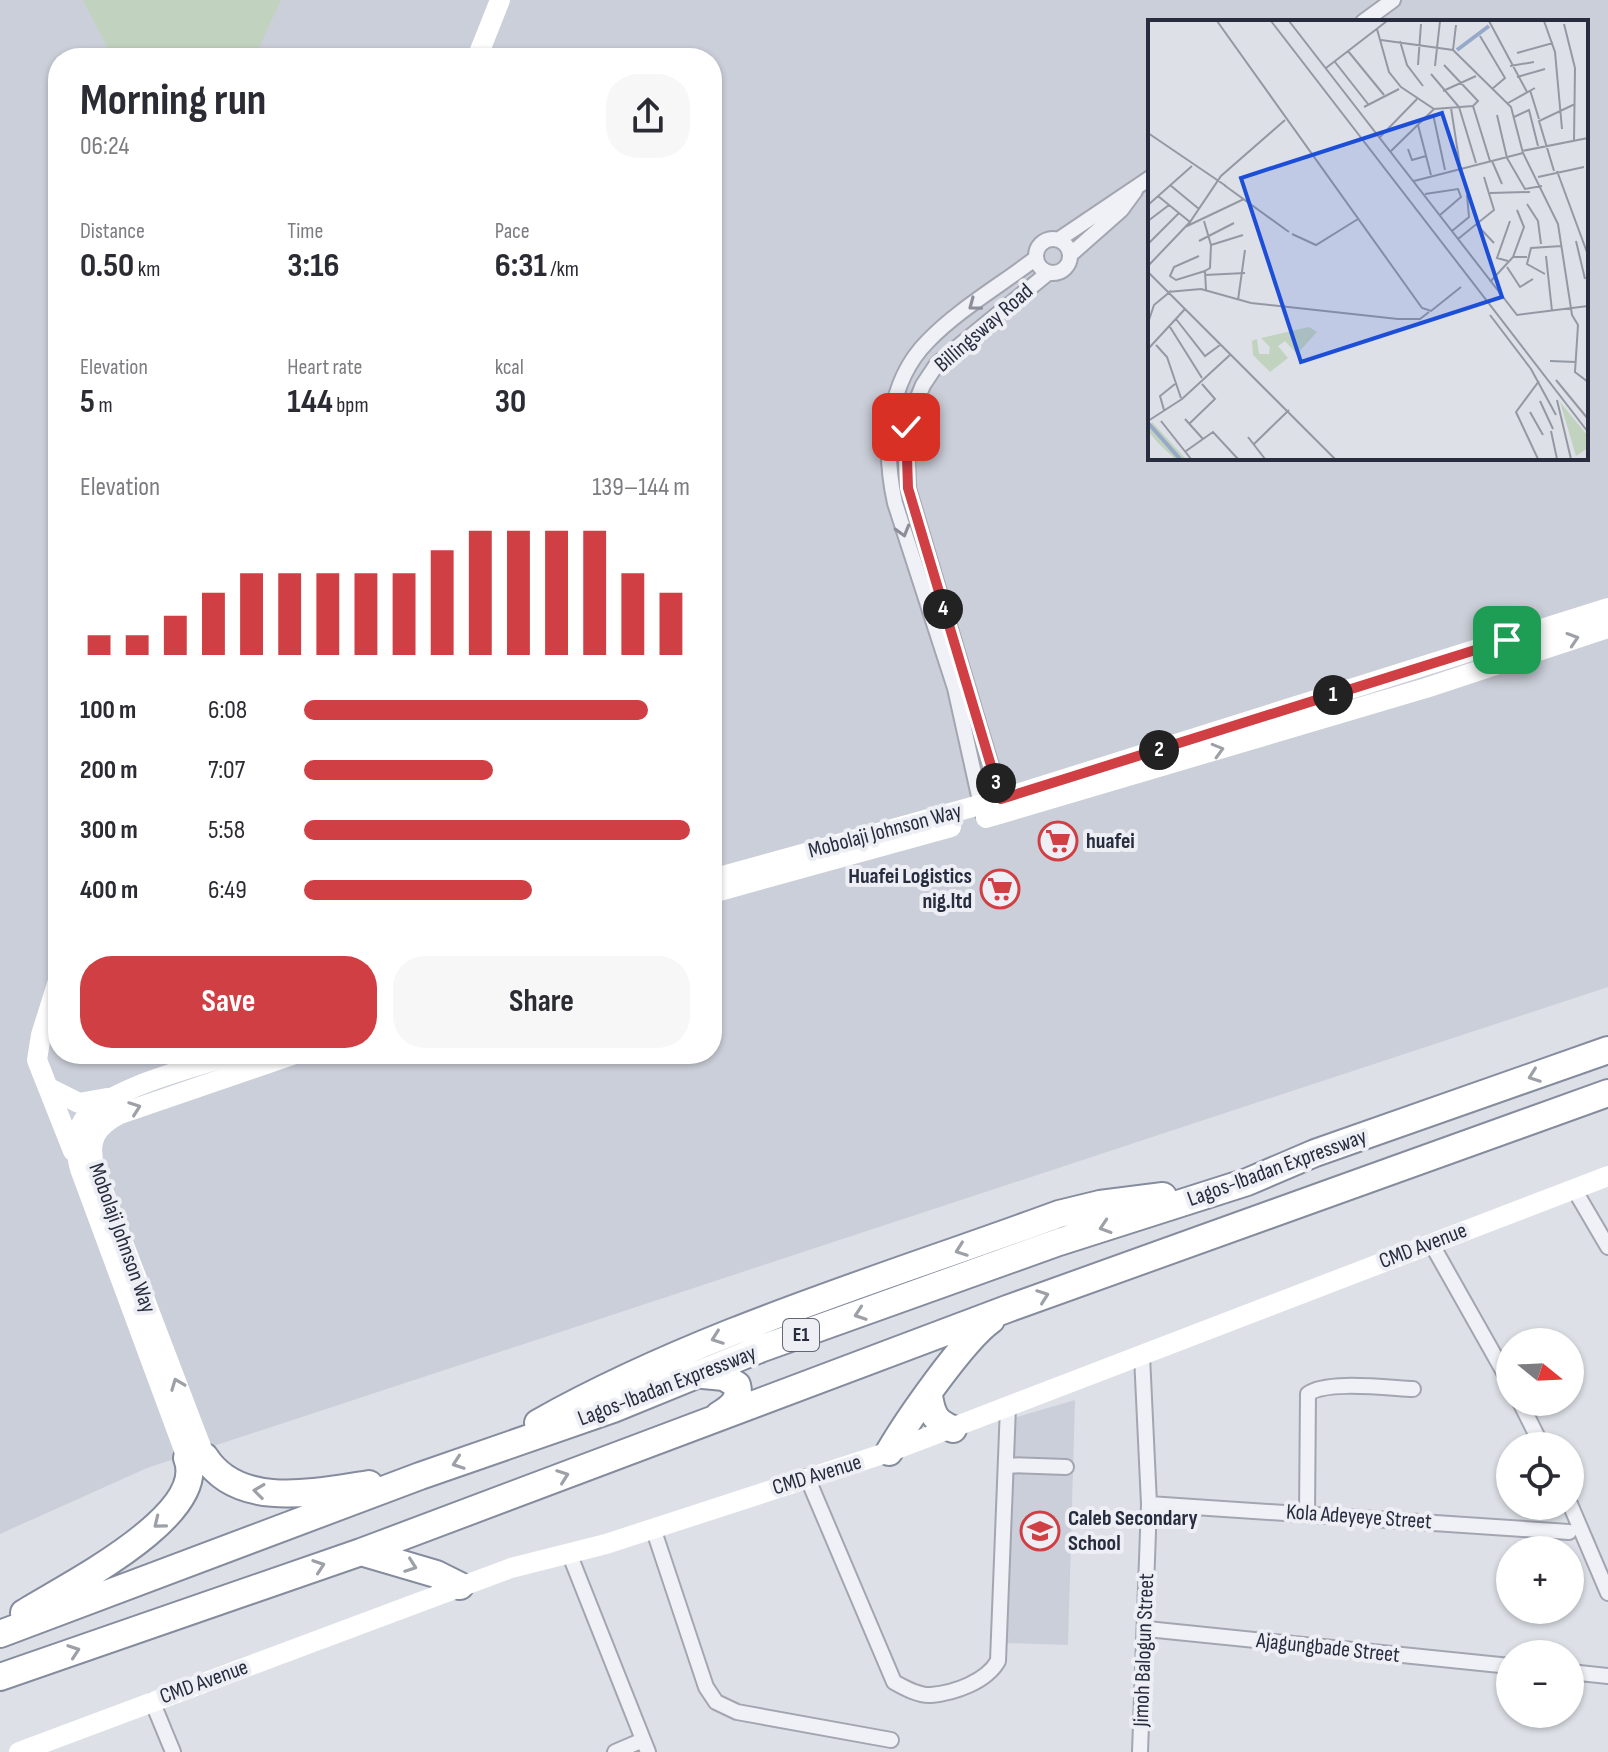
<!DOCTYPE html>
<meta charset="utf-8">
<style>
body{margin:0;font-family:"Sofia Sans Condensed",sans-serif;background:#f7f7f7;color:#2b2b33;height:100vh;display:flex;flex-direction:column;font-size:30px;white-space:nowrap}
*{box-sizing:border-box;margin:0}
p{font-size:26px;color:#7c7c81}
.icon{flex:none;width:44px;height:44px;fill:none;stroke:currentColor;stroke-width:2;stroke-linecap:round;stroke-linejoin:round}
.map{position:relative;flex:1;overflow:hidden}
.sheet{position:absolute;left:48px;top:48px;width:674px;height:1016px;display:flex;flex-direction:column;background:#fff;border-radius:32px;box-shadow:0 2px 6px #0004}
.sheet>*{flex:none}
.needle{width:52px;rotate:108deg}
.fabs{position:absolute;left:1496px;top:1328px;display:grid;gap:16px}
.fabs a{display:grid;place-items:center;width:88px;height:88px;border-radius:50%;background:#fff;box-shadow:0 2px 6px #0004;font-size:40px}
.pin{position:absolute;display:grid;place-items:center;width:68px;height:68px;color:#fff;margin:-34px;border-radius:16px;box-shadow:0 4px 12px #0006}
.km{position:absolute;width:40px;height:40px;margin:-20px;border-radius:50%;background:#222;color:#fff;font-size:22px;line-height:40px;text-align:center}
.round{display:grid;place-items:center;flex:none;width:84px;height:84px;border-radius:32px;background:#f7f7f7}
.head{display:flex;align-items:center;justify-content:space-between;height:136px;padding:0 32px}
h1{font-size:44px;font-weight:700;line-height:60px}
.metrics{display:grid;grid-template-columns:repeat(3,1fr);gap:12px;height:136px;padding:8px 32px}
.metrics div{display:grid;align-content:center}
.metrics b{font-size:34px;font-weight:700}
.metrics small{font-size:22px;font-weight:400}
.metrics p{font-size:22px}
.chart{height:224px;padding:16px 32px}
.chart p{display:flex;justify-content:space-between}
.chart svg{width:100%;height:144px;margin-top:8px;stroke:#d03f44;stroke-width:6}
.button{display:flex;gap:16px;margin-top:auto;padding:16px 32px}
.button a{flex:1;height:92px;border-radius:32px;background:#d03f44;color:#fff;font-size:32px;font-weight:700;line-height:92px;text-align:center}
.button a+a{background:#f7f7f7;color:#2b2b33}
ul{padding:0 32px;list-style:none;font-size:26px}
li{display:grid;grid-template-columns:128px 96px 1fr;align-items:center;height:60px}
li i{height:20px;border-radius:10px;background:#d03f44}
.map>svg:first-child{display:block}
.built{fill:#cbcfd9;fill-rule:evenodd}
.green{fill:#c1d2be}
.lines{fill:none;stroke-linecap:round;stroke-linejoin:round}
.street-casing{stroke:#a3a6b1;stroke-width:18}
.highway-casing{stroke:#858c9e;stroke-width:30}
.street{stroke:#f0f1f6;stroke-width:14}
.secondary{stroke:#fff;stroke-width:20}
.highway{stroke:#fff;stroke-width:26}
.oneway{stroke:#8c8e9a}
.oneway2{stroke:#9ea0a8}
.route-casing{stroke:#fff;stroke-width:16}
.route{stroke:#d03f44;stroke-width:10}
.labels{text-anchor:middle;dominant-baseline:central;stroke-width:8;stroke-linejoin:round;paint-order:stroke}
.shield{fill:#edeff5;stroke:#626675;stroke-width:2}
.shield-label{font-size:20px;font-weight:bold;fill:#272c3e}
.street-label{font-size:22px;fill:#272c3e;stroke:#edeff5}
.poi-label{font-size:22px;font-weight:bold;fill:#272c3e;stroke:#edeff5;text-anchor:start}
.inset-river{fill:none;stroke:#97a9c8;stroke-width:4}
.inset-road{fill:none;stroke:#9498a3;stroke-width:2}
.view{fill:#1d4ed8;fill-opacity:0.15;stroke:#1d4ed8;stroke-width:4}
.inset-edge{fill:none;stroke:#272c3e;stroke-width:4}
</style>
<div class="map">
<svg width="1608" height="1752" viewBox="0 0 1608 1752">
<rect width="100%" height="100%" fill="#dde0e7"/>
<path class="built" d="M0,0h1608v987l-1461,481 -147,66zM1150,22h436v436h-436zM58,58h654v996h-654z
M1075,1400l-7,245 -62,-2 4,-224z"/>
<path class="green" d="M83,0h198l-27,58h-141z"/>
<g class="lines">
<defs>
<path id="street" d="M1363,22l30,-22
M1036 256a17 17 0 1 1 34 0a17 17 0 1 1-34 0Z
M1058,240l92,-62
M1070,255l51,-45 14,-19
M1003,806l-95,-318 -2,-61 17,-42 14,-21 111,-91
M983,814l-28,-126 -60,-185c-12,-54 -9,-120 33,-162 31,-32 73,-56 108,-83
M1574,1189l34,58
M1431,1243l79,140
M1520,1402l22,44
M1006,1465l60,2
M807,1477l87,205c11,6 25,14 37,13 23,-2 55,-13 67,-34l10,-254
M1149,1504l420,28
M1570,1504l38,89
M1307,1513l1,-119c17,-14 81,-6 105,-5
M653,1528l53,159 10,15 21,10 154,28
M569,1553l79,199
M1147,1629l363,37
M1570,1672l38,4
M152,1701l21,51
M615,1752l28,-12
M1140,1752l9,-248 -7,-148"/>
<path id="highway" d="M703,1375l21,2 13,8c4,15 -6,23 -18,30
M929,1396c3,18 6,26 24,33
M538,1423c162,-91 347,-145 521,-209l41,-10 63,-8
M889,1452c18,-31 74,-112 102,-132
M205,1457c34,53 111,35 164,27
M361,1552l75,22 24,12
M24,1613c41,-26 186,-97 163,-155
M0,1634l420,-158 193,-67 147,-60 299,-107 188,-60 68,-29 293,-103
M0,1677l361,-125 646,-243 601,-216"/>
</defs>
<use href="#street" class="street-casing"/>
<use href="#highway" class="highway-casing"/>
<use href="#street" class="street"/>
<path class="secondary" d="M477,58l23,-58
M986,818l440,-130 182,-60
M712,879l289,-80 607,-191
M712,893l239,-66
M58,981l-17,54 -4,25 36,91
M51,1089l28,14 28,-5
M205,1457l-110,-288c-8,-28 0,-42 25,-55l175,-60
M187,1458l-107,-289c-4,-16 -7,-33 3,-48 22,-33 114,-54 151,-67
M19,1752l492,-184 95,-24 283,-92 719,-276"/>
<use href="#highway" class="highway"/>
</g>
<defs><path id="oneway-chevron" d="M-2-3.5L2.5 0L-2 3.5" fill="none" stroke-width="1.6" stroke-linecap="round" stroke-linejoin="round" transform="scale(2)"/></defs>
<g class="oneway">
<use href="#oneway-chevron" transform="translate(974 305) rotate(143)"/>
<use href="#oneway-chevron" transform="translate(903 531) rotate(74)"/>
</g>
<g class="oneway2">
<use href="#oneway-chevron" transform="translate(1573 639) rotate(-18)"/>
<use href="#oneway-chevron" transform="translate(1218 750) rotate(-16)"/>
<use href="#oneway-chevron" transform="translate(1534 1076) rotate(160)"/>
<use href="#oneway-chevron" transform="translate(135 1108) rotate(-20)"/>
<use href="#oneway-chevron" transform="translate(1105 1227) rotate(162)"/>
<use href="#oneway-chevron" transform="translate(961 1250) rotate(160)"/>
<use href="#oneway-chevron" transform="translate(1043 1296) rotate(-20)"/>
<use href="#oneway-chevron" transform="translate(860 1314) rotate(161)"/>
<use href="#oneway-chevron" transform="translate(717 1338) rotate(160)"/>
<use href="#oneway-chevron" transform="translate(177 1384) rotate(-111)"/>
<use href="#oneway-chevron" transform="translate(458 1463) rotate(161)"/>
<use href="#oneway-chevron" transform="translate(563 1476) rotate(-20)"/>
<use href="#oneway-chevron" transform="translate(259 1491) rotate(-173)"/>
<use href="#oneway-chevron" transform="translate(159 1523) rotate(141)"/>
<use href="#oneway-chevron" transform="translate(319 1566) rotate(-19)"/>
<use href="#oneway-chevron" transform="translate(411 1566) rotate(20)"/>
<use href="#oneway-chevron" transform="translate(74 1651) rotate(-19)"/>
</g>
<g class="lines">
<defs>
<path id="route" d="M906,427l2,61 93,311 506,-159"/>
</defs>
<use href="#route" class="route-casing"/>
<use href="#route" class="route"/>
</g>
<defs>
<symbol id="supermarket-ring" viewBox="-11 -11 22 22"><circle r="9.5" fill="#edeff5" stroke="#d03f44" stroke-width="1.5"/><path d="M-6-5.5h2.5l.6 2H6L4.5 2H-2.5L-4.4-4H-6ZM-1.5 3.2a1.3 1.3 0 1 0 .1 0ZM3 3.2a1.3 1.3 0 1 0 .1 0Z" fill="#d03f44"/></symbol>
<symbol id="school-ring" viewBox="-11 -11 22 22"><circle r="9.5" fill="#edeff5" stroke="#d03f44" stroke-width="1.5"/><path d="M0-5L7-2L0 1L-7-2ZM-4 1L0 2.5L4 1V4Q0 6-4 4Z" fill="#d03f44"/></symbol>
</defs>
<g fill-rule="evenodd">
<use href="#supermarket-ring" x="1036" y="819" width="44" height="44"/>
<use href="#supermarket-ring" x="978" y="867" width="44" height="44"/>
<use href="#school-ring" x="1018" y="1509" width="44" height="44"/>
</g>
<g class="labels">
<rect class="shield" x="783" y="1319" width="36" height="32" rx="6"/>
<g class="shield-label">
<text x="801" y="1335">E1</text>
</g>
<g class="street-label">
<text transform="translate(984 328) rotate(-41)">Billingsway Road</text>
<text transform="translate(885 831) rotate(-15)">Mobolaji Johnson Way</text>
<text transform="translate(1277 1168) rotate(-20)">Lagos-Ibadan Expressway</text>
<text transform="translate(122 1238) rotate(70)">Mobolaji Johnson Way</text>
<text transform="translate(1423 1246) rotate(-21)">CMD Avenue</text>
<text transform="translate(667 1386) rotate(-21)">Lagos-Ibadan Expressway</text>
<text transform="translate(817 1475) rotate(-17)">CMD Avenue</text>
<text transform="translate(1359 1517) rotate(4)">Kola Adeyeye Street</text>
<text transform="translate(1328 1648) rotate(6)">Ajagungbade Street</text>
<text transform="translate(1144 1650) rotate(-88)">Jimoh Balogun Street</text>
<text transform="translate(204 1682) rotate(-20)">CMD Avenue</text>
</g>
<g class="poi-label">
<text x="1086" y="841">huafei</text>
<text x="972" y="876" text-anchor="end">Huafei Logistics<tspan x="972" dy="25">nig.ltd</tspan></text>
<text x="1068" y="1518">Caleb Secondary<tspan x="1068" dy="25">School</tspan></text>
</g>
</g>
<g transform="translate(1148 20)">
<rect width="440" height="440" fill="#dde0e7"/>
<path d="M161,307l8,5 -20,22 -12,-13 -7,5 10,12 -18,14 -17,-17 -1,-14 5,-2 2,15h10l1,-7 -9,-9zM412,382l28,34v12l-12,8zM4,402l22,24 12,13h-11l-16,-15 -11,-13z" fill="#c1d2be"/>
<path class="inset-river" d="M309,30l32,-24M1,404l31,35"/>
<path class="inset-road" d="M69,1l205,287 9,3 30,-24M123,1l317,411M141,1l228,294 71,-9M341,1l38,71M396,1l11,31 7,77M416,4l11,44 -1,73M229,9l12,43 12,15 33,22 39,-3M332,16l25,42 -13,11M233,20l72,10 58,57 12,46 35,71 14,91 6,10 -3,47 13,10M252,21l7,24 16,21M305,30l3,-25M200,31l36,44M369,33l36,-10M187,42l33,42M270,45l3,-41M296,45l34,36 -5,5M287,46l5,-45M362,46l24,-4M178,48l61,-47M283,54l28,33 17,56M369,57l28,-8M382,70l9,29M295,71l33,-15M360,83l27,-15M325,86l17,55M216,87l35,-18M303,88l9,58M285,94l12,56M349,95l10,43 18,31 17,-3M366,97l15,-7 9,36M270,105l13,50M0,113l78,53M231,118l38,-39M260,129l4,11 14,-4M374,131l66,-13M242,132l44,-43M440,133v56M344,141l10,23M406,151l-15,-50 36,-17M409,151l31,84M390,157l46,-10M266,161l109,-28M22,165l29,24M76,165l65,47M342,173l40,-1M277,174l33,-5 3,8 -21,18M10,176l32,26M379,184l11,17 3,23M0,185l44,-39M0,201l21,-16M56,201l7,24 -1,23 -5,3 1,19M328,204l18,19M37,207l59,-28M304,211l17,-14 -2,-22M144,214l24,11 42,-26M310,219l36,-29 -10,-33M51,221l35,-18M428,221l9,38M0,224l31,-31M63,225l32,-10M51,236l-25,11 -4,9 6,4 29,-9M398,236l6,55M365,237l11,-30 -7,-17M360,241l-11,-3 13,-37M0,246l42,-44 31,-46 64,-56M359,247l13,20 13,-8M0,252l187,187M397,254l-18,-10 4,-16 31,-2M57,255l40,-2M342,262l23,-25h14M19,272l34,-3 50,14 147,16h22l9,-7M90,280l7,-50M342,295l41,54 25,46M28,299l29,37 15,-11M0,303l6,-18 17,-14M22,307l32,51M8,325l11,12 14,41M0,329l37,-40M402,341l26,1M408,360l32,39M409,380l14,59M392,381l13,28M16,390l-4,-14 15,-12M382,392l13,23M37,399l18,20M0,401l34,-22 49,-45M13,401l30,38M41,404l26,-25 -13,-15M403,411l6,28M100,417l17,22M106,424l35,-34M38,431l27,-19 25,27M390,439l-22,-47 23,-31"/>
<path class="view" d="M294,93l60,184 -201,65 -60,-184z"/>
<rect width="440" height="440" class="inset-edge"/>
</g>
</svg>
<div class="fabs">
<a><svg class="needle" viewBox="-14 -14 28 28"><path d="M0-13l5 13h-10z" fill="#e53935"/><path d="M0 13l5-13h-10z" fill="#7c7c81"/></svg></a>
<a><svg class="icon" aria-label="locate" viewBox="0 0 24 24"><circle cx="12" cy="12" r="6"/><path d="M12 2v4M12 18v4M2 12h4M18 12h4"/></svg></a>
<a>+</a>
<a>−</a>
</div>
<div class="pin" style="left:1507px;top:640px;background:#1e9e55"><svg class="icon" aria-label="arrive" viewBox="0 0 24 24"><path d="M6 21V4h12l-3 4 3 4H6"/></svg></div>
<div class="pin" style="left:906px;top:427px;background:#d93025"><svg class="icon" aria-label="check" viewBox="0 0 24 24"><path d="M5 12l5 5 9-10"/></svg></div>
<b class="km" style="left:1333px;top:695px">1</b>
<b class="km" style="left:1159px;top:750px">2</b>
<b class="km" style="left:996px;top:783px">3</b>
<b class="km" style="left:943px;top:609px">4</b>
<section class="sheet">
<div class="head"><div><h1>Morning run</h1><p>06:24</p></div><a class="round"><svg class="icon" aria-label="share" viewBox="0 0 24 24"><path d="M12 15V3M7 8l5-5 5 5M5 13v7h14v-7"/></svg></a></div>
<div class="metrics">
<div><p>Distance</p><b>0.50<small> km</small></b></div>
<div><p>Time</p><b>3:16</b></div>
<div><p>Pace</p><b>6:31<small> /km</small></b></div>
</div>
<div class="metrics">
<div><p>Elevation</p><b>5<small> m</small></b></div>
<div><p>Heart rate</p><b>144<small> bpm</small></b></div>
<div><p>kcal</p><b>30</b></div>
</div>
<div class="chart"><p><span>Elevation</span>139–144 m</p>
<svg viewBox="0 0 160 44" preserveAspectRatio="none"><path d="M5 44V38M15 44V38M25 44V32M35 44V25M45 44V19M55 44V19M65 44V19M75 44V19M85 44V19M95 44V12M105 44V6M115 44V6M125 44V6M135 44V6M145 44V19M155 44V25"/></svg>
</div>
<ul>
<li><b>100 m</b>6:08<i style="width:89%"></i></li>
<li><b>200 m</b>7:07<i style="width:49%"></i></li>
<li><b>300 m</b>5:58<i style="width:100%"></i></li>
<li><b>400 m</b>6:49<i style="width:59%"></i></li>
</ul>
<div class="button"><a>Save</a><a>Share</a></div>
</section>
</div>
